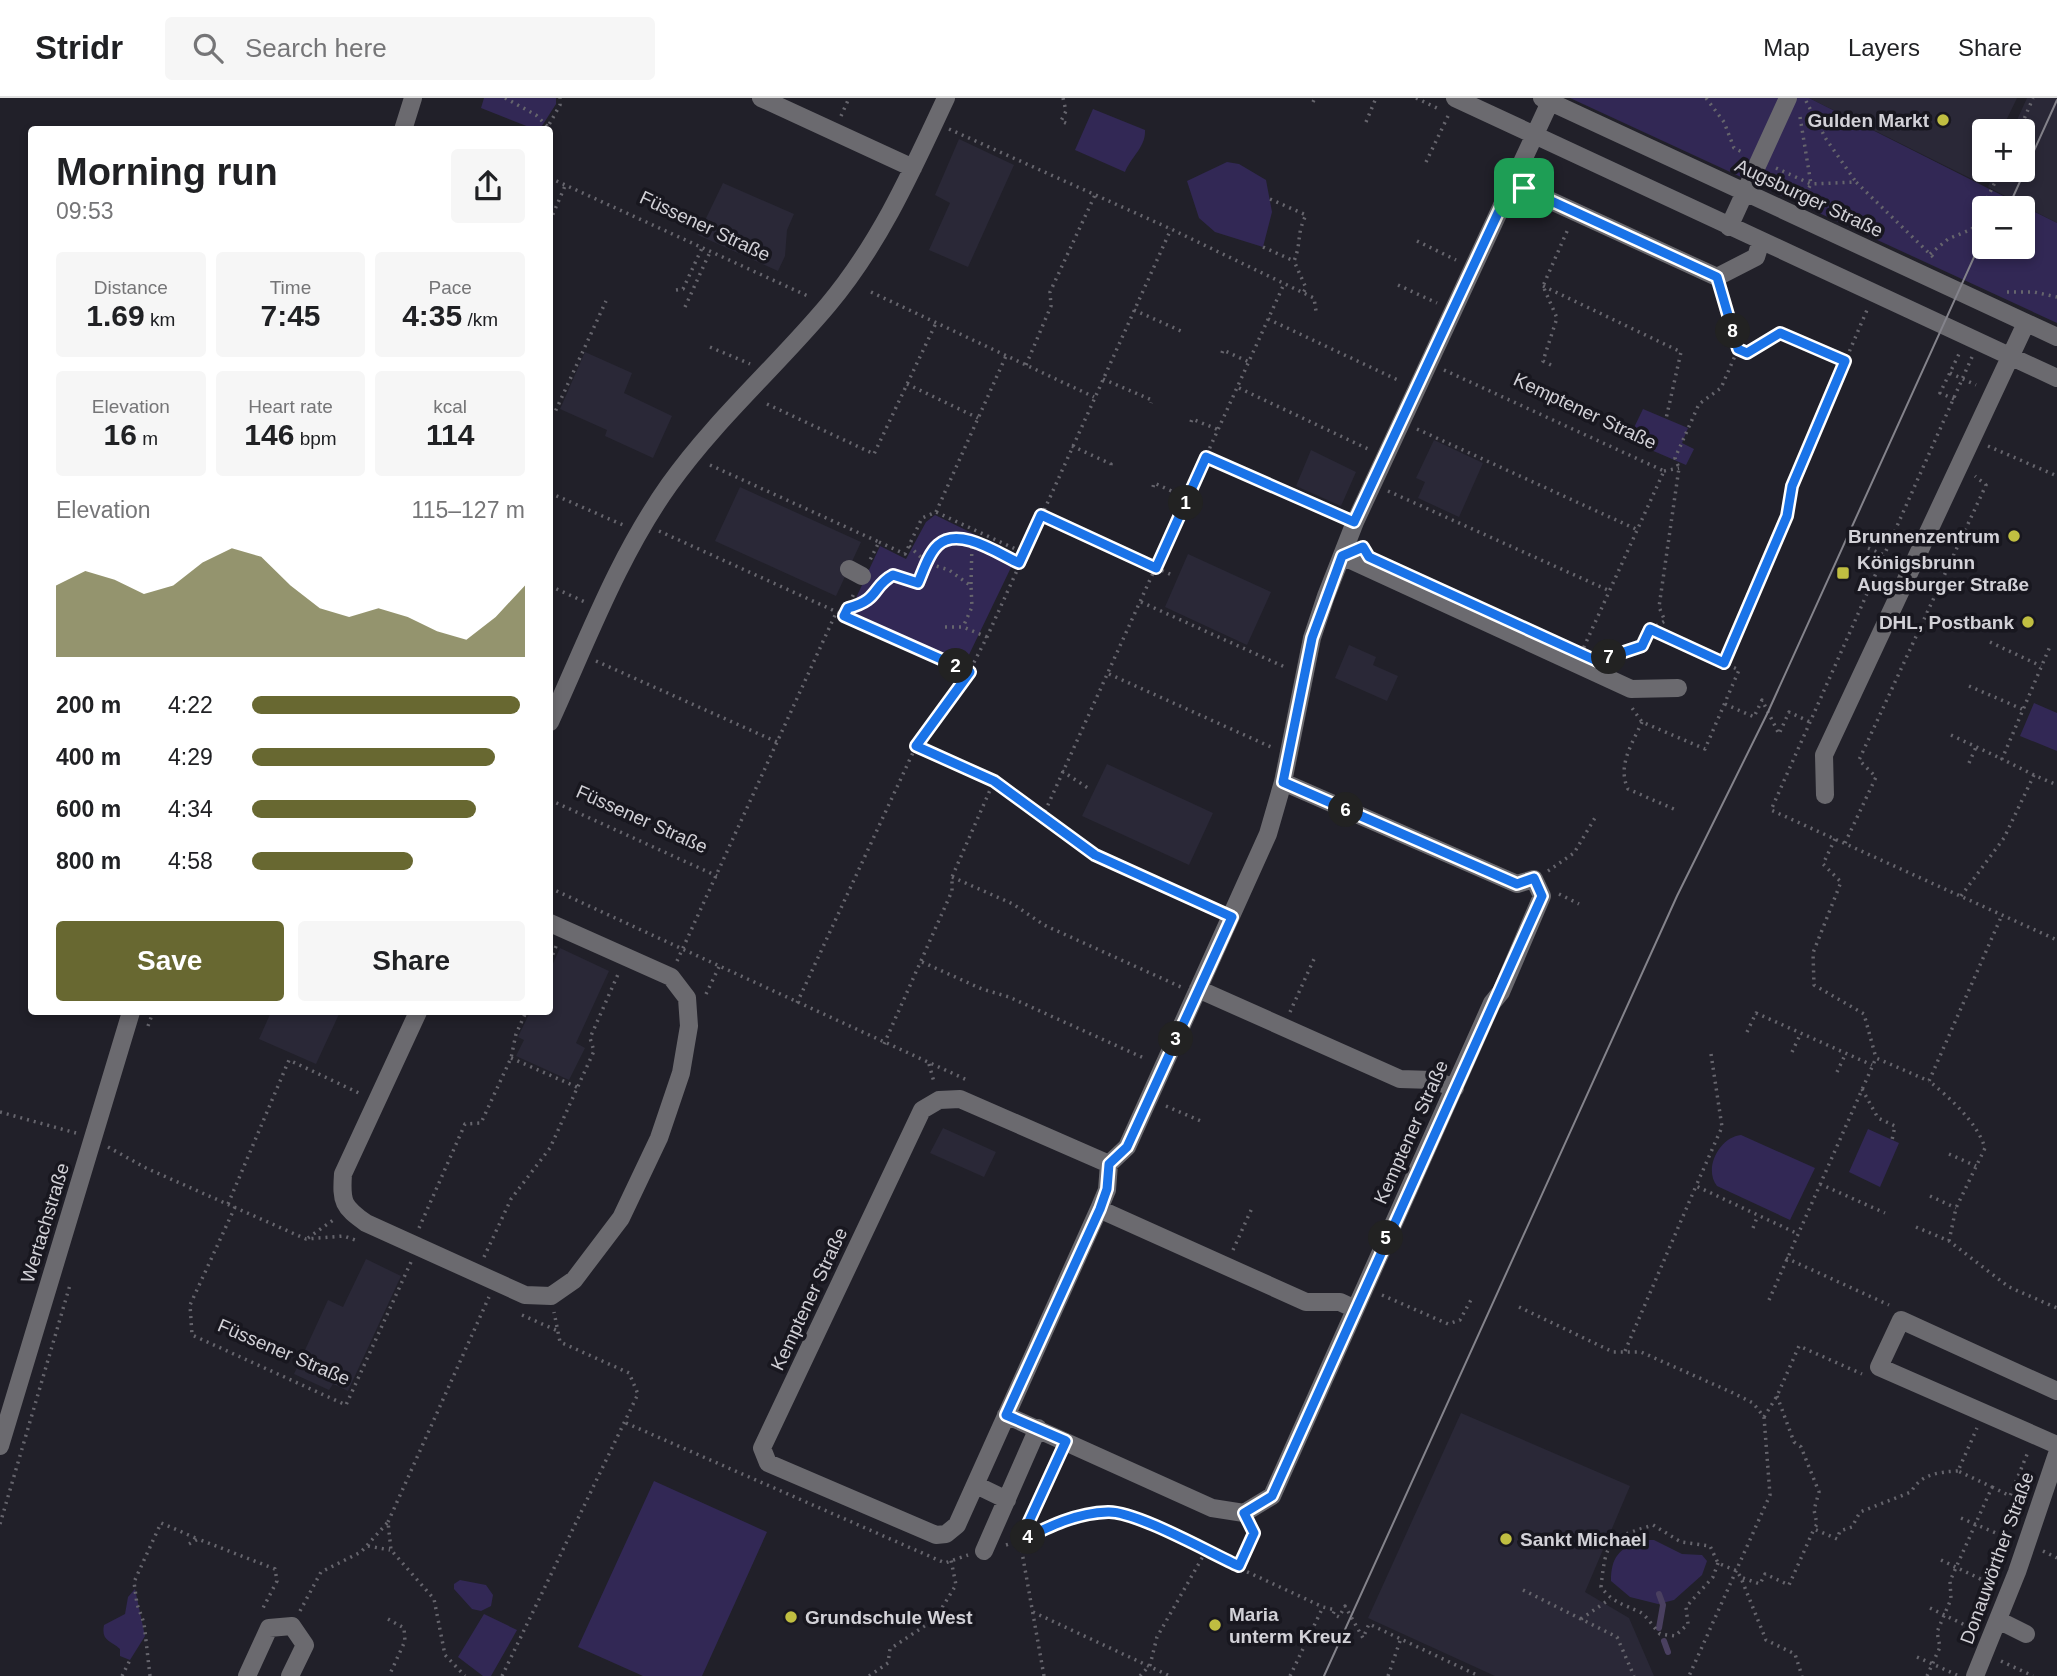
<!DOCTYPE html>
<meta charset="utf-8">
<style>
body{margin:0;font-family:Arial,sans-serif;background:#f6f6f6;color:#202124;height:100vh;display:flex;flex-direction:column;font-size:26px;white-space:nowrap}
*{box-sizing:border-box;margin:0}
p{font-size:23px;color:#757577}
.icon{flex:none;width:38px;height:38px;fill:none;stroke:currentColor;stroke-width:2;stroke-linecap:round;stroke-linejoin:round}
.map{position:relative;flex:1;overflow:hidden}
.panel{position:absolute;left:28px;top:28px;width:525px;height:889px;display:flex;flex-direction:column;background:#fff;border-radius:7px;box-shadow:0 4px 10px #0003}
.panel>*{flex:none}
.tools{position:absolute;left:1972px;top:21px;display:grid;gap:14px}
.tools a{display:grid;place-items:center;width:63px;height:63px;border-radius:7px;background:#fff;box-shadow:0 4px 10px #0003;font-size:35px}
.pin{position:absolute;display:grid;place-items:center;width:60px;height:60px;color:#fff;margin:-30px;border-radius:14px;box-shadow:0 4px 10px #0006}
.km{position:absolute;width:35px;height:35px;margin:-18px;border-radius:50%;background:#222;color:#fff;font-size:19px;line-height:35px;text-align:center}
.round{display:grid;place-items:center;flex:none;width:74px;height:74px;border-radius:7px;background:#f6f6f6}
.head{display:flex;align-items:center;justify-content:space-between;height:119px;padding:0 28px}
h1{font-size:38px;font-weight:600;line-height:52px}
.stats{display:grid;grid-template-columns:repeat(3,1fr);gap:10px;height:119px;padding:7px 28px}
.stats div{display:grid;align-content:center;border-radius:7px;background:#f6f6f6;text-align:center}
.stats b{font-size:30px;font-weight:600}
.stats small{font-size:19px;font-weight:400}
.stats p{font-size:19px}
.chart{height:196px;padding:14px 28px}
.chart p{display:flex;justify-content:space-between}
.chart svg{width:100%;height:126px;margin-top:7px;fill:#686831;opacity:.7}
.button{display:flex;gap:14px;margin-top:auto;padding:14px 28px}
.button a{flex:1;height:80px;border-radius:7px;background:#686831;color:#fff;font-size:28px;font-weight:600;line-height:80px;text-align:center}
.button a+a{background:#f6f6f6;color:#202124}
ul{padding:0 28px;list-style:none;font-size:23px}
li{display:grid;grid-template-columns:112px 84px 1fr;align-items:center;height:52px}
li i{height:18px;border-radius:9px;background:#686831}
header{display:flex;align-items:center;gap:42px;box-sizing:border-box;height:98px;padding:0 35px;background:#fff;border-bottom:2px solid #e0e0e0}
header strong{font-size:33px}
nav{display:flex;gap:38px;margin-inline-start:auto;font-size:24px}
.search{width:490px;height:63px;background:#f6f6f6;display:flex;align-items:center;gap:18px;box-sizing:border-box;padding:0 24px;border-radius:7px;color:#757577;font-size:26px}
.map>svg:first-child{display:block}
.built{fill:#2a2837}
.green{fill:#322855;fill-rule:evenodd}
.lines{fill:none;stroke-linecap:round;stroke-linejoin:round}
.stream{stroke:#4a4060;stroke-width:6}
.path{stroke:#66656d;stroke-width:3.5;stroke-dasharray:2 5;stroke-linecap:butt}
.minor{stroke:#6b6a6f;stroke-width:18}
.tram{stroke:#84838b;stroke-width:2}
.route-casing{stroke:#fff;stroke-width:14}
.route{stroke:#1a73e8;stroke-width:9}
.poi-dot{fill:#c0be41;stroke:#18171f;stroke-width:2.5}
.labels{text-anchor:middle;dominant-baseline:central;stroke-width:7;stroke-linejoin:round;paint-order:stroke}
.poi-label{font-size:19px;font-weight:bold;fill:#d2d1d7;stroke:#18171f;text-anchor:start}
.street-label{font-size:19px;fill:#d2d1d7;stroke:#18171f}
</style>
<header>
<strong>Stridr</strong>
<div class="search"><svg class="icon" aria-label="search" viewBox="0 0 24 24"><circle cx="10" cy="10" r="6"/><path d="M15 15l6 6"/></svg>Search here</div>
<nav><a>Map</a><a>Layers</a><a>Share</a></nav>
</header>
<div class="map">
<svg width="2057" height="1578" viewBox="0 0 2057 1578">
<rect width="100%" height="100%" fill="#212029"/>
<path class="built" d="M1809,0h208l-16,33h-17v33l-8,17z
M2027,0h30v125l-69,-36 7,-17h28v-39h-11z
M959,41l55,26 -46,102 -39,-17 21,-47 -15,-8z
M723,85l71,31 -7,16 -2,26 -7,15 -80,-36z
M585,254l47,21 -8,20 48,23 -19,42 -48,-22 2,-6 -47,-21z
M1434,342l49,23 -24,54 -41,-19 7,-16 -9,-4z
M1311,352l45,22 -15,34 -45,-20z
M740,389l121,55 -25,54 -121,-55z
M1188,456l83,38 -24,53 -82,-38z
M1349,547l27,12 -3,8 25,11 -11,25 -52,-23z
M1107,666l106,49 -24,52 -107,-49z
M560,850l49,23 -33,72 9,5 -16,32 -53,-24 8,-16 -6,-3 12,-25h20v-42z
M271,914h69l-24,52 -57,-25z
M943,1030l53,24 -12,25 -54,-24z
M366,1161l35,17 -53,115 -15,-7 -4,6 -35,-16 34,-74 15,7z
M1461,1315l169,73 -45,106 44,26 25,58h-159l-127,-58z"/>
<path class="green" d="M484,0h72v6l-16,25h-6l-53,-21z
M1570,0h239l248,125v100zM1984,110h39v39h-39z
M1093,11l52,21c1,17 -14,27 -20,42l-50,-22z
M1227,64l12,2 27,16 6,32 -9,35 -48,-15 -16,-14 -12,-37z
M1643,311l45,19 -6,15 12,6 -8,16 -58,-25z
M935,417l82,40 -52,108 -115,-52 30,-65 26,13 20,-37z
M2034,605l23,10v38l-37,-15z
M1868,1031l31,14 -19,44 -31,-15z
M1741,1037l74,33 -25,52 -73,-34c-14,-18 3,-49 24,-51z
M654,1383l113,51 -65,144h-59l-65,-29z
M1639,1442h15l28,14 20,1 5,6 -5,14 -28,25 -16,4 -28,-7 -19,-16c0,-24 8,-31 28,-41z
M460,1482l26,5 7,10 -2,11 -10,5 -9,-2 -18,-20v-5z
M135,1491l10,47 -15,24 -10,-4v-7c-10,-9 -19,-8 -16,-24l21,-11 3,-17z
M484,1516l33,16 -26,46h-8l-25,-19z"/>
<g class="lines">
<path class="stream" d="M1659,1496l4,11 -4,23
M1664,1543l4,11"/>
<path class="path" d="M505,0l31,17 12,12
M1063,0l3,13 -5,10 7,3
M1416,0l23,11
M1706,0l18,24 10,26 10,5
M1806,3l20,38 30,43
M1313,4l2,-4
M841,18l8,-18
M1800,19l11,67 -8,14
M1366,24l10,-24
M949,31l222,100 143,69 2,13
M546,32l14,-25v-7
M2019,33l14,-33
M1426,64l23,-48
M1776,70l35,16 45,-2 78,76
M550,80l260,119
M1270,101l36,16c-10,20 -4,26 -12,46l12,27 -3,5
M550,123l15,-35
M1417,143l39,19
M1263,149l31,14
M1930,156l18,-15 24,-10 29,-59
M1398,187l39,18
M1543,188l138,66 -15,67
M676,192l7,-1 19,-41
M871,194l223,105
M2007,194h27l23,5
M685,209l25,-55
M1134,212l47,21 -2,3
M1268,221l132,62
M710,249l40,17
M1738,251l9,4 33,-20 65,28
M1222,255l1,-3 26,12
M1972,259l-201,453 286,130
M1026,267l25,-59 -1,-14 45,-97
M1551,267l-8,-4 14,-43 -14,-32 25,-57
M1444,272l220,101 -81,178
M1950,275l26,12
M1103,281l49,21 -1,3
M907,286l71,34
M1239,290l129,61
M1954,301l-14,-6 19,-39
M767,306l107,50 62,-131
M550,312l5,2 51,-111
M1191,324l1,-3 27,11
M1417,331l221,101
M1072,348l39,18 -1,4
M1988,348l69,30
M1206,359l134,59
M710,367l169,77 -10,20
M1664,373l15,-3
M1153,389l1,-4 33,15
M1388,393l222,100
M550,395l73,32
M936,414l70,-156
M1041,417l131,60
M659,433l310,141
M879,444l26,12 17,-36 14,-6 88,41
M909,448l18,17 22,7 22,16 1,21 -9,20
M1868,450l16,7
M971,486l1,-41
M550,488l35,16
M1141,504l146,66
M849,509c31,-7 23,-21 44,-32l25,8c5,-11 10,-29 20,-38 21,-19 61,9 81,18
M844,518l11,-25
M945,529h18l24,10
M1650,531l15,-8 -6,-14 20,-139 -4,-10 24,-54 22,-16 17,-39 -17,-57
M1990,544l51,24
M1608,559l34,-11 8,-17 89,41 -34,79 -63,-27 -10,-14
M596,563l181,81
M1724,564l63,-146 5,-30 75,-176
M1109,576l162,73
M1969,588l53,23
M1725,606l29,13 8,-17 17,34 10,-22 21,10
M1642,624c-10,22 -25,44 -14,67l48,21
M1951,637l51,24
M916,648l78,35 101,74 119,54
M1969,665l7,-16
M1062,673l29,19
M2034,677l-32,-16 49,-115
M550,702l167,76
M1042,720l242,-534
M1835,741l-12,25 18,18 -28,71 1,32 50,29 12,44
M1845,745l31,-66 -17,-17 127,-275 -11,-9
M1548,773l26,-18 22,-37
M952,779l61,27 31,21 137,62
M550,790l417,192
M1559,796l20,10
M1961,798l43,-58 30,-63 23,10
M550,863l7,-17
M677,863l159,-348
M922,864l60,27 27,8 137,62
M706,896l13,-27
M797,905l119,-257 53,-74 18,-35 184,-408
M1290,914l24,-53
M148,928l5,-14
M1747,934l9,-19 116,52
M884,946l68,-153v-14l42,-96
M1792,954l9,-19
M1711,956l11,73 -26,59 100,47
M511,960l68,30
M929,966l5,18
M1837,974l9,-19
M1862,991l16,29 17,8 -3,14
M1166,1008l37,16
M0,1014l76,21
M108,1049l38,21 160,71 38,-3 11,4
M1949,1056l27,12
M1820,1086l65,29
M1930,1098l26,12
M228,1106l61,-144 72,34
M235,1109l-45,98 2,30 154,70 65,-143
M1916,1129l33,14 60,46 48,21
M419,1130l46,-104 16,-1 30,-65 5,-24 10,-22
M1753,1130l5,-13
M308,1140l28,-20
M1949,1143l7,-33 29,-60c-8,-26 -35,-50 -56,-67l73,-166
M1233,1152l19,-42
M484,1159l27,-58 39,-51 44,-97 -4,-13 29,-66
M1786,1160l103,47
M1382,1197l66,29 12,-4 12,-22
M1769,1202l107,-242 53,23
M1519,1209l94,45h28l90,40 22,11 11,14 6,78 -81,181
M522,1217l36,16
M1625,1253l71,-165
M1777,1298l17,46 7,5 18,45 -5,18 3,14 -3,5
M1764,1319l13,-21 22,-50 63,28
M626,1325l319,140 23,-8
M1992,1389l18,9 18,-44
M1961,1420l49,21
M388,1424l101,-225
M0,1426l70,-239
M189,1446l9,-5 77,30 2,12 -15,29
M1006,1447c45,-13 73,-41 123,-28l194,90 12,3 -2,4 6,3 6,-11 18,32 6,-14 110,52
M368,1448l22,4
M2043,1453l14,7
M1941,1462l52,25
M1718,1465l-5,14 -27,30 2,17 -13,12 -15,-2c-6,-6 -13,-18 -20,-22 -17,-8 -27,-9 -39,-25 5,-47 7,-48 52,-62l28,17 29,4 8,17 19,8 4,7 25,62 29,14 7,22
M1239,1468l15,-33 -3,-5
M1743,1480l17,6 5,-10 24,11 25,-56 23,10 3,-8 12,-4 8,-15 51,-20c10,-18 27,-20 47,-21
M1523,1492l94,47 17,39
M1930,1510l45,22
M300,1513l21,-39 40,-20 27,-30 3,28 43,49 11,56 20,21
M1033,1514l137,64
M388,1521l16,9 1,13 -16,35
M1581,1521l29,-20
M1917,1559l40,18
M2001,1563l32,15
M122,1578l8,-16
M150,1578l-6,-53 -7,-19 -3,-22 27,-59 37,16
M502,1578l136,-282 -9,-21 -69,-31 -6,-30
M869,1578l19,-13 2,-14 45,-30 21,-34 -5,-25
M1044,1578l-24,-135 38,-82
M1140,1578l10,-11 7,-28 49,-86
M1290,1578l33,-69
M1388,1578l12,-35
M1927,1578l13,-29 -3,-15 14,-33 -1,-18 42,-94 -34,-16 19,-43"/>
<path class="minor" d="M761,0l152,70
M1455,0l602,280
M1542,0l515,239
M403,32l10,-32
M1512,85l205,94 39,-20 5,-16
M1729,129l59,-129
M1342,458l289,133 47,-1
M849,471l13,7
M550,624c37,-81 68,-165 119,-237 47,-66 107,-118 159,-180 52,-62 84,-134 118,-207
M1825,697l-1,-40 202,-432
M1198,891l202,90 33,1 22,8
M418,914l-75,162c-2,28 0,33 23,49l159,72 26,1 23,-16 47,-62 38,-80 22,-65 8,-47 -2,-28 -16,-21 -121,-54
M1109,1066l-149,-65 -21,1 -17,10 -160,338 6,15 168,72 10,-1 11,-9 142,-316 8,-19 2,-26 18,-17 141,-313 15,-52 29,-144 14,-42 29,-74 195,-420
M1099,1111l207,93h34l15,7
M2057,1293l-156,-71 -22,47 178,78
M1006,1317l206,93 32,5 28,-17 220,-493 9,-11 41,-96 -8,-17 -17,5 -234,-102
M0,1348l131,-434
M976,1387l31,15
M984,1453l54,-123
M1998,1522l28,14
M247,1578l22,-48 23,-2 13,19 -15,31
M1975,1578l42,-104 40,-118"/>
<path class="tram" d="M2008,110l49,-108
M1324,1578l353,-780 91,-184 216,-477"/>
</g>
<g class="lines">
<defs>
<path id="route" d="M1512,85l205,94 21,72 9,4 33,-20 65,28 -53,125 -5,30 -63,147 -74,-34 -8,17 -45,15 -228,-104 -6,-10 -21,9 -30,82 -29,144 234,102 17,-6 8,18 -270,600 -28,17 10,20 -15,33c-29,-13 -103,-55 -131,-54 -33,1 -60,15 -88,29l46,-100 -60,-26 94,-206 7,-20 2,-25 18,-17 105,-230 -137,-62 -101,-74 -78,-35 54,-74 -126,-56 4,-8c32,-8 24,-22 45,-33l25,8c5,-11 10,-29 20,-38 21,-19 61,9 81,18l22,-48 115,53 50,-111 148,65z"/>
</defs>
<use href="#route" class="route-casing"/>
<use href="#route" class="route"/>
</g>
<g class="poi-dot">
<circle cx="1943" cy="22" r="7"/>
<circle cx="2014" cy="438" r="7"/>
<rect x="1836" y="468" width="14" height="14" rx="3.5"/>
<circle cx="2028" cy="524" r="7"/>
<circle cx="1506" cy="1441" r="7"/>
<circle cx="791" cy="1519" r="7"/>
<circle cx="1215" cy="1527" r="7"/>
</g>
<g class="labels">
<g class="poi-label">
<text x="1929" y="22" text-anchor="end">Gulden Markt</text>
<text x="2000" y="438" text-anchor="end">Brunnenzentrum</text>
<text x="1857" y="464">Königsbrunn<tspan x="1857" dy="22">Augsburger Straße</tspan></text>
<text x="2014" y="524" text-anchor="end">DHL, Postbank</text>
<text x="1520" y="1441">Sankt Michael</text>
<text x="1229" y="1516">Maria<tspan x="1229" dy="22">unterm Kreuz</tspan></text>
<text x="805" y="1519">Grundschule West</text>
</g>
<g class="street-label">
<text transform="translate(1809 100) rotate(25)">Augsburger Straße</text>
<text transform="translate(705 128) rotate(25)">Füssener Straße</text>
<text transform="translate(1585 313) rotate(25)">Kemptener Straße</text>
<text transform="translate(642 721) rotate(24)">Füssener Straße</text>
<text transform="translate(1411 1034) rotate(-66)">Kemptener Straße</text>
<text transform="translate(45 1125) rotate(-73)">Wertachstraße</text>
<text transform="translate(809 1201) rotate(-65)">Kemptener Straße</text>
<text transform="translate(284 1254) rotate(23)">Füssener Straße</text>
<text transform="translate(1997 1460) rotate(-70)">Donauwörther Straße</text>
</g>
</g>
</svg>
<div class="tools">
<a>+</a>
<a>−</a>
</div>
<div class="pin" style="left:1524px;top:90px;background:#1e9e55"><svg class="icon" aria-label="arrive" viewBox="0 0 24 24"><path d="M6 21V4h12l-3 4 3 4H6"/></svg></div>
<b class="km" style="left:1186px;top:405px">1</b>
<b class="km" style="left:956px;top:568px">2</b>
<b class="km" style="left:1176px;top:941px">3</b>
<b class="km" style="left:1028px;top:1439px">4</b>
<b class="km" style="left:1386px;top:1140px">5</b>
<b class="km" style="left:1346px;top:712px">6</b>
<b class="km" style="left:1609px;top:559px">7</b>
<b class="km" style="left:1733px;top:233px">8</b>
<section class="panel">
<div class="head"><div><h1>Morning run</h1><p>09:53</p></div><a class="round"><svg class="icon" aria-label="share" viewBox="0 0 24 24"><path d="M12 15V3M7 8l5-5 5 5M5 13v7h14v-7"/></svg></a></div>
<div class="stats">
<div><p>Distance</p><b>1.69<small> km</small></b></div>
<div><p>Time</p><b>7:45</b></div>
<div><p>Pace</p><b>4:35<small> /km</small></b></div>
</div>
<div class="stats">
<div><p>Elevation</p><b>16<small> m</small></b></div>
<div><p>Heart rate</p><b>146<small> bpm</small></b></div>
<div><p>kcal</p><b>114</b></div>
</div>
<div class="chart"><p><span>Elevation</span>115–127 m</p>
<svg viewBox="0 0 160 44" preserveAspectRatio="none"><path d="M0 44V19L10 14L20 17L30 22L40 19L50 11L60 6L70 9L80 19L90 27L100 30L110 27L120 30L130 35L140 38L150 30L160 19V44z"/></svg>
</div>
<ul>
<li><b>200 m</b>4:22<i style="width:98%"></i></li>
<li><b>400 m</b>4:29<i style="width:89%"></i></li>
<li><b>600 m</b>4:34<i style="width:82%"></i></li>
<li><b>800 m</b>4:58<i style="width:59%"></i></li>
</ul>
<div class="button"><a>Save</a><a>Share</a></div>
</section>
</div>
